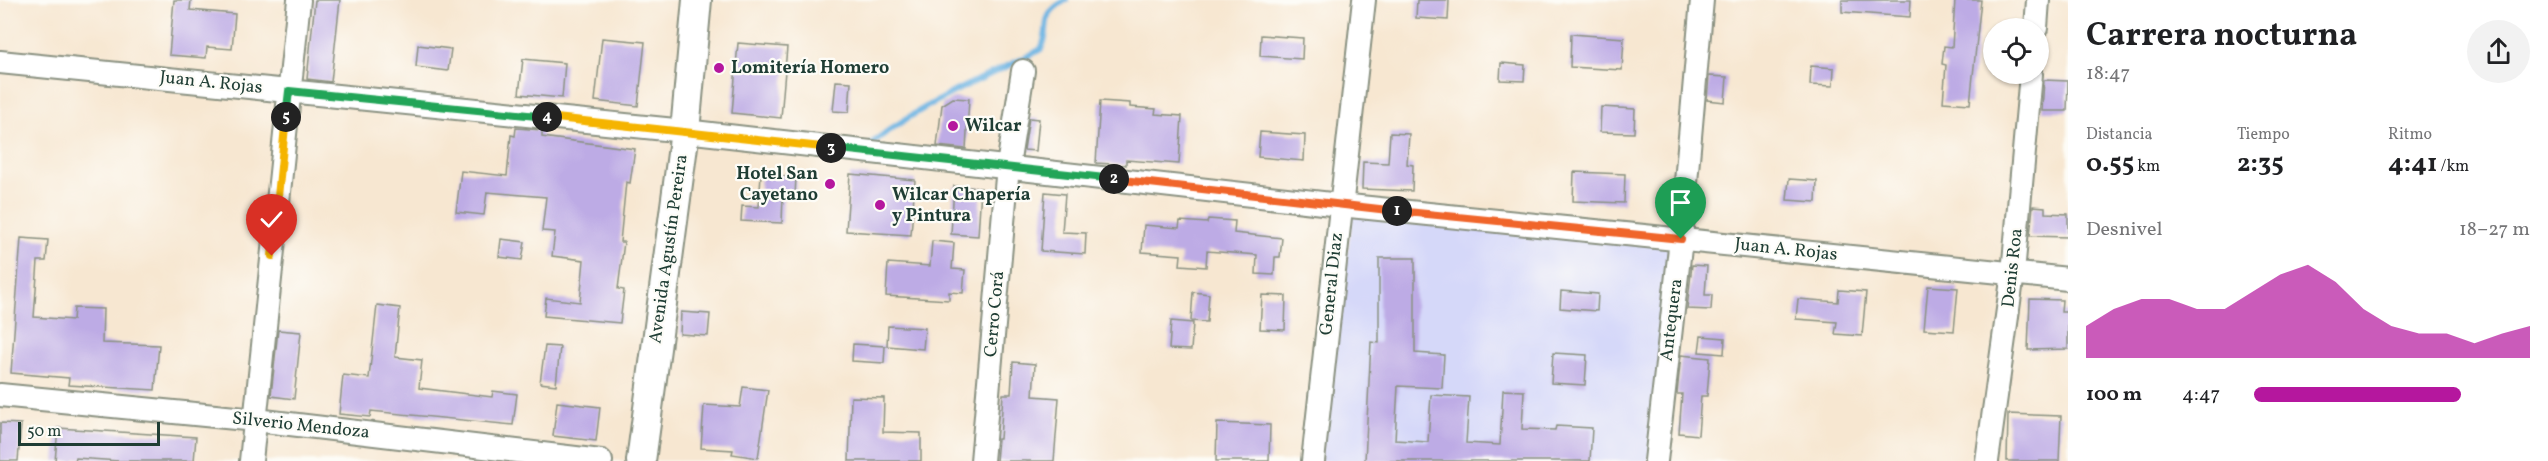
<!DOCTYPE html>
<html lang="es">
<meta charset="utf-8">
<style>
body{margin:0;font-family:Vollkorn,serif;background:#f2f2f2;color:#202124;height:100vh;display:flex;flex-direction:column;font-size:22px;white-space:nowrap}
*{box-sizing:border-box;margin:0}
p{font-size:20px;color:#757577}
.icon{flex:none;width:33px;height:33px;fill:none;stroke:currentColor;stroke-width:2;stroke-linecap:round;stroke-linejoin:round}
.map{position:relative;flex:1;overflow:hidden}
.sheet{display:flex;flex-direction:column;background:#fff;width:480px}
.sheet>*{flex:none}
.fabs{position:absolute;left:1983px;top:18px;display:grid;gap:12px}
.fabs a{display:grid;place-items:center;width:66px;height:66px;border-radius:50%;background:#fff;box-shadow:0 2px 4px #0004;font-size:30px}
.scale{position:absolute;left:18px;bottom:15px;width:142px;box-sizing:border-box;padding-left:6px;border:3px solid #1f3d34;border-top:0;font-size:16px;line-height:21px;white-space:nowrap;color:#1f3d34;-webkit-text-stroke:4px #fdfcf7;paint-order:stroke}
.pin{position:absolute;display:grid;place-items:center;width:51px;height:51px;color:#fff;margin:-62px -26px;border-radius:50% 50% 50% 0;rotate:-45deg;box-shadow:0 0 6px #0007}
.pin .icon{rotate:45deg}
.km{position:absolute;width:30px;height:30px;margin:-15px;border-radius:50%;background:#222;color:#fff;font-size:16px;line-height:30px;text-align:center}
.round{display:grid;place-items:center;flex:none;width:63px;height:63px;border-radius:32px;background:#f2f2f2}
.headline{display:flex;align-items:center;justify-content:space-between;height:102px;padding:0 18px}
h1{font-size:33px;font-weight:700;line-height:45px}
.metrics{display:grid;grid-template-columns:repeat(3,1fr);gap:9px;height:102px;padding:6px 18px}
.metrics div{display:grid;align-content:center}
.metrics b{font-size:26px;font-weight:700}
.metrics small{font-size:16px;font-weight:400}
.metrics p{font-size:16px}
.chart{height:168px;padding:12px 18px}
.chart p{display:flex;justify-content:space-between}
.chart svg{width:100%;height:108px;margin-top:6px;fill:#b5179e;opacity:.7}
ul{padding:0 18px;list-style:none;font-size:20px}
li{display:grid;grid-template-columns:96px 72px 1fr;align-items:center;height:45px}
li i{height:15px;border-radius:8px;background:#b5179e}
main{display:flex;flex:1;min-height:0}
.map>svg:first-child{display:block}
.built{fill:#d5d8f9}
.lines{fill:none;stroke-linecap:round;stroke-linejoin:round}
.stream{stroke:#6ab3e2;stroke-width:6}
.building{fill:#bdabe5}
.minor-casing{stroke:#8b9282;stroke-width:26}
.major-casing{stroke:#8b9282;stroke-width:32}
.minor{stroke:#fff;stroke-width:22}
.major{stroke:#fff;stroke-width:28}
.split-1-casing{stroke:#fff;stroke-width:12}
.split-2-casing{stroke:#fff;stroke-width:12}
.split-3-casing{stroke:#fff;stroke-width:12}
.split-4-casing{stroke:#fff;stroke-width:12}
.split-5-casing{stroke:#fff;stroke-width:12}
.split-6-casing{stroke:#fff;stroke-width:12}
.split-1{stroke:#f0652b;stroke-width:8}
.split-2{stroke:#f0652b;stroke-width:8}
.split-3{stroke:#22a559;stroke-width:8}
.split-4{stroke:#f5b400;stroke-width:8}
.split-5{stroke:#22a559;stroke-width:8}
.split-6{stroke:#f5b400;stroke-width:8}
.poi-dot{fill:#b5179e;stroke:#fdfcf7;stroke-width:2}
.labels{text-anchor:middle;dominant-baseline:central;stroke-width:4.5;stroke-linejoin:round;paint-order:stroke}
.poi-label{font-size:18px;font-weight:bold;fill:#1f3d34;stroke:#fdfcf7;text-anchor:start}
.street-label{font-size:18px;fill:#1f3d34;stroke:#fdfcf7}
</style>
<main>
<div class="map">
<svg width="2068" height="461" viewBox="0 0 2068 461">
<rect width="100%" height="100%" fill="#fdfcf7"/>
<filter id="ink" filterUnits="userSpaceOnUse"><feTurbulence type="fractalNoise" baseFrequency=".0167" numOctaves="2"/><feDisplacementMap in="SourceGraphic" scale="12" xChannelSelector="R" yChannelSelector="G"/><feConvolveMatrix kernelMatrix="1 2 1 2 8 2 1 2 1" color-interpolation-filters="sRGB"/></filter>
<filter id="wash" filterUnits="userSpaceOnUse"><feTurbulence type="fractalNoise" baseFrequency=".008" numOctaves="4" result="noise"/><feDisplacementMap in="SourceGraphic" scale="24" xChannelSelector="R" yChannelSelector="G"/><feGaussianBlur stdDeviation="1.35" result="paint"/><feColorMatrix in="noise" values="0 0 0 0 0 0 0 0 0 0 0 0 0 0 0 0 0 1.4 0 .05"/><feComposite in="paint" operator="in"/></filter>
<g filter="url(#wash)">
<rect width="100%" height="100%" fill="#f7e7d1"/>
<path class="built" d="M1353,211l321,34 -25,216h-329z"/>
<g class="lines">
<path class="stream" d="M869,146c28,-25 82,-54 117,-70 18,-9 37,-16 55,-27 12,-24 -5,-32 25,-49"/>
</g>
<g id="blocks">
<path class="building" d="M174,0h17l-1,10 45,4 -3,35 -25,-2 -1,11 -37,-3z
M315,0h25l-9,82 -24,-3z
M1417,0h32l-1,20 -32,-2z
M1842,0h69l-1,17 -68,-5z
M1955,0h26l-11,104 -27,-2 3,-37 -4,-1 2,-18 8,1z
M1571,34l53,4 -2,32 -52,-3z
M1261,35l42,3 -1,21 -42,-3z
M602,38l43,4 -7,64 -43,-5z
M738,43l49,4 -6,71 -49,-5z
M418,45l33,4 -3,22 -32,-4z
M523,59l42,4 -3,35 -43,-4z
M1501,63l24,2 -1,16 -24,-1z
M1811,66l23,2 -1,18 -23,-1z
M1709,76l18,1 -2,25 -18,-2z
M2044,80l24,1 -1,30h-25z
M836,81l15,1 -2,30 -16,-1z
M953,98l16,1 -3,50 -29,-3 5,-41z
M1100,101l30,2v4l26,2 -1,5 27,2 -3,48 -53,-4v5l-30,-2z
M1601,107l34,2 -1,24 -34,-1z
M1029,118l10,1 -3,32 -12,-1z
M516,128l26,2v7l93,12 -5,34 -4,-1 -6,60h4l-6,47 6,1 -4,33 -76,-7 2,-18 34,4 4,-42 -32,-4 3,-24 -13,-1 4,-34 -59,-5 -3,23 -28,-3 5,-41 46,5 4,-41 4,1z
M1260,132l45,3 -1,26 -46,-4z
M1390,133l19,1 -2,30 6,1 -1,26 -50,-2 1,-27 25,1z
M1574,172l51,2 -1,29 -51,-2z
M761,174l35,3 -1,19 -12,-1 -1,28 -41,-2 1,-15 17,1z
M850,174l65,6 -4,55 -65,-4z
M1789,179l28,2 -1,21 -29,-2z
M954,186l27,2 -3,48 -27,-2z
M1045,192l20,2 -3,38 24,1 -1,21 -44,-3z
M2033,206l12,1v6l23,1v23l-38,-1z
M1208,219l27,2 -1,12 48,5 -2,19h-5l-1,18 -18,-1 1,-19 -50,-4 -1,16 -26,-2 1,-10 -39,-3 2,-27 35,3 1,-7 27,2z
M21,238l27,2 -2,21h-8l-4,56 39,3 1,-12 29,1 -1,34 57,2 -4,45 -87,-5 1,-7 -58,-5z
M501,239l24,3 -3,18 -23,-3z
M932,241l22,2 -2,26 13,1 -2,23 -14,-1v8l-63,-4 2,-33 42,3z
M1379,258h36v95l29,2 -2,33 -44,-2 -3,54 33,2 3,-47 38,2 -3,46 34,2 3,-55 21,1 -2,38 33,1 1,-4 36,2 -2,33h-225l6,-119 8,1z
M1692,265l15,1 -2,29h7l-1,15 -24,-1z
M1928,286l30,2 -4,43 -30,-2z
M1839,290l27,2 -4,44 -27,-2 2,-12 -41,-3 2,-20 40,3z
M1561,291l37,3 -1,17 -37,-3z
M1193,292l16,2 -2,28 -16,-1z
M1262,295l24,1 -1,34 -25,-1z
M2030,299l32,1 -1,12h7v37l-40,1z
M377,305l23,3 -5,49 27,3 -3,28 73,9 1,-6 24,3 -4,31 -142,-14 -1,6 -31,-3 4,-39 26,3z
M681,312l29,2 -2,22 -28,-2z
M1171,321l22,2 -2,27 -22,-1z
M888,326l37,2 -2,21 -36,-3z
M278,330l23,2 -7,67 -23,-3z
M1701,336l24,2 -1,16 -25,-2z
M853,344l32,2 -1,17 -32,-2z
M545,346l15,1 -4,38 -16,-2z
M1553,353l34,2 -2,30 -34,-2z
M1681,355l29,3 -3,38h-6l-3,39 -19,-2 3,-39h-5z
M1013,362l22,2 -2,32 26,2 -5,63h-58l2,-22h2l3,-45h8z
M743,387l25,3 -10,68 -26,-4 1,-4 -32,-2 3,-43 36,2z
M851,397l33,1 -1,34 38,1v28h-72z
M557,402l43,5 -4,34 -43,-5z
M2008,414l53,2 -2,45h-52z
M0,423l21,1 -3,37h-18z
M1217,423l53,2 -1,36h-53z
M58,428l138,9 -2,24h-75l-43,-3 -1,3h-20z"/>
</g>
</g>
<g filter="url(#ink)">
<use href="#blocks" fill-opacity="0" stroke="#8b9282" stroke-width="1.5"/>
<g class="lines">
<defs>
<path id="minor" d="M2036,28l2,-28
M0,62l685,69 655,74 728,74
M0,395l256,25 345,41
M251,461l48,-461
M982,461l26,-295 15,-95
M1313,461l51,-461
M1656,461l25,-222 21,-239
M1987,461l26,-188 18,-199"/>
<path id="major" d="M641,461l44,-330 12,-131"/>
</defs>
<use href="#minor" class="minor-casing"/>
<use href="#major" class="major-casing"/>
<use href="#minor" class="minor"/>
<use href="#major" class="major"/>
</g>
</g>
<g class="lines" filter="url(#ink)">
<defs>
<path id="split-1" d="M1397,211l284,28"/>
<path id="split-2" d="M1114,179l283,32"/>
<path id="split-3" d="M831,148l283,31"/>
<path id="split-4" d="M547,117l284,31"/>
<path id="split-5" d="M286,117l3,-26 258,26"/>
<path id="split-6" d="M272,256l14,-139"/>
</defs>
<use href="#split-1" class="split-1-casing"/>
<use href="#split-2" class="split-2-casing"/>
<use href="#split-3" class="split-3-casing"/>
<use href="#split-4" class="split-4-casing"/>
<use href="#split-5" class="split-5-casing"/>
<use href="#split-6" class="split-6-casing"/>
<use href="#split-1" class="split-1"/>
<use href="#split-2" class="split-2"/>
<use href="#split-3" class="split-3"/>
<use href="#split-4" class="split-4"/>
<use href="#split-5" class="split-5"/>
<use href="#split-6" class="split-6"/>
</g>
<g class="poi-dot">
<circle cx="719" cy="68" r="6"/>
<circle cx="953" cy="126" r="6"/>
<circle cx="830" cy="184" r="6"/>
<circle cx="880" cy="205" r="6"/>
</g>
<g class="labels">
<g class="poi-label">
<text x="731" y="68">Lomitería Homero</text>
<text x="965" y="126">Wilcar</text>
<text x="818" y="174" text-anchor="end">Hotel San<tspan x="818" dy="21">Cayetano</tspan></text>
<text x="892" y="195">Wilcar Chapería<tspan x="892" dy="21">y Pintura</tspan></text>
</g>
<g class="street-label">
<text transform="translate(211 83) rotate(6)">Juan A. Rojas</text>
<text transform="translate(669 249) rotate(-82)">Avenida Agustín Pereira</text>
<text transform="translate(1786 250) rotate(6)">Juan A. Rojas</text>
<text transform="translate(2013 268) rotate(-84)">Denis Roa</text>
<text transform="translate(1332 284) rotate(-84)">General Diaz</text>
<text transform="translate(995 314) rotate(-85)">Cerro Corá</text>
<text transform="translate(1672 320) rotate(-83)">Antequera</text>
<text transform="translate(301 426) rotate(6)">Silverio Mendoza</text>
</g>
</g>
</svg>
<div class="fabs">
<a><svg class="icon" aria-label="locate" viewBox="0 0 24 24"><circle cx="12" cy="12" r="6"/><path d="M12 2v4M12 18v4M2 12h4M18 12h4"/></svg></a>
</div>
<div class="scale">50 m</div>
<div class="pin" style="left:1681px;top:239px;background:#1e9e55"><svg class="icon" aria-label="arrive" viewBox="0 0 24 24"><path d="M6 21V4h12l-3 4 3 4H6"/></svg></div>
<div class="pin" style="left:272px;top:256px;background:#d93025"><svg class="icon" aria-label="check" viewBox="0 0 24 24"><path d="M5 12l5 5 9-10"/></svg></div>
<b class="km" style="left:1397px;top:211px">1</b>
<b class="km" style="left:1114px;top:179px">2</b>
<b class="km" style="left:831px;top:148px">3</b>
<b class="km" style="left:547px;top:117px">4</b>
<b class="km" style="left:286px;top:117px">5</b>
</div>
<section class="sheet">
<div class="headline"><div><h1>Carrera nocturna</h1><p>18:47</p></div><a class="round"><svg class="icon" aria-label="share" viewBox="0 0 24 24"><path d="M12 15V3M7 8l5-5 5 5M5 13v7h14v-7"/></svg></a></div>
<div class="metrics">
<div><p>Distancia</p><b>0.55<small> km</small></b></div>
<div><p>Tiempo</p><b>2:35</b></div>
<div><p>Ritmo</p><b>4:41<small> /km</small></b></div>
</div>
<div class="chart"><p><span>Desnivel</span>18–27 m</p>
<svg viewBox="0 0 160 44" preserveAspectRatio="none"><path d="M0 44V31L10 24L20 20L30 20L40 24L50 24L60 17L70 10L80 6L90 13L100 24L110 31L120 34L130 34L140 38L150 34L160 31V44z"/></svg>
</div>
<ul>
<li><b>100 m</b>4:47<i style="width:75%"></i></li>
</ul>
</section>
</main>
